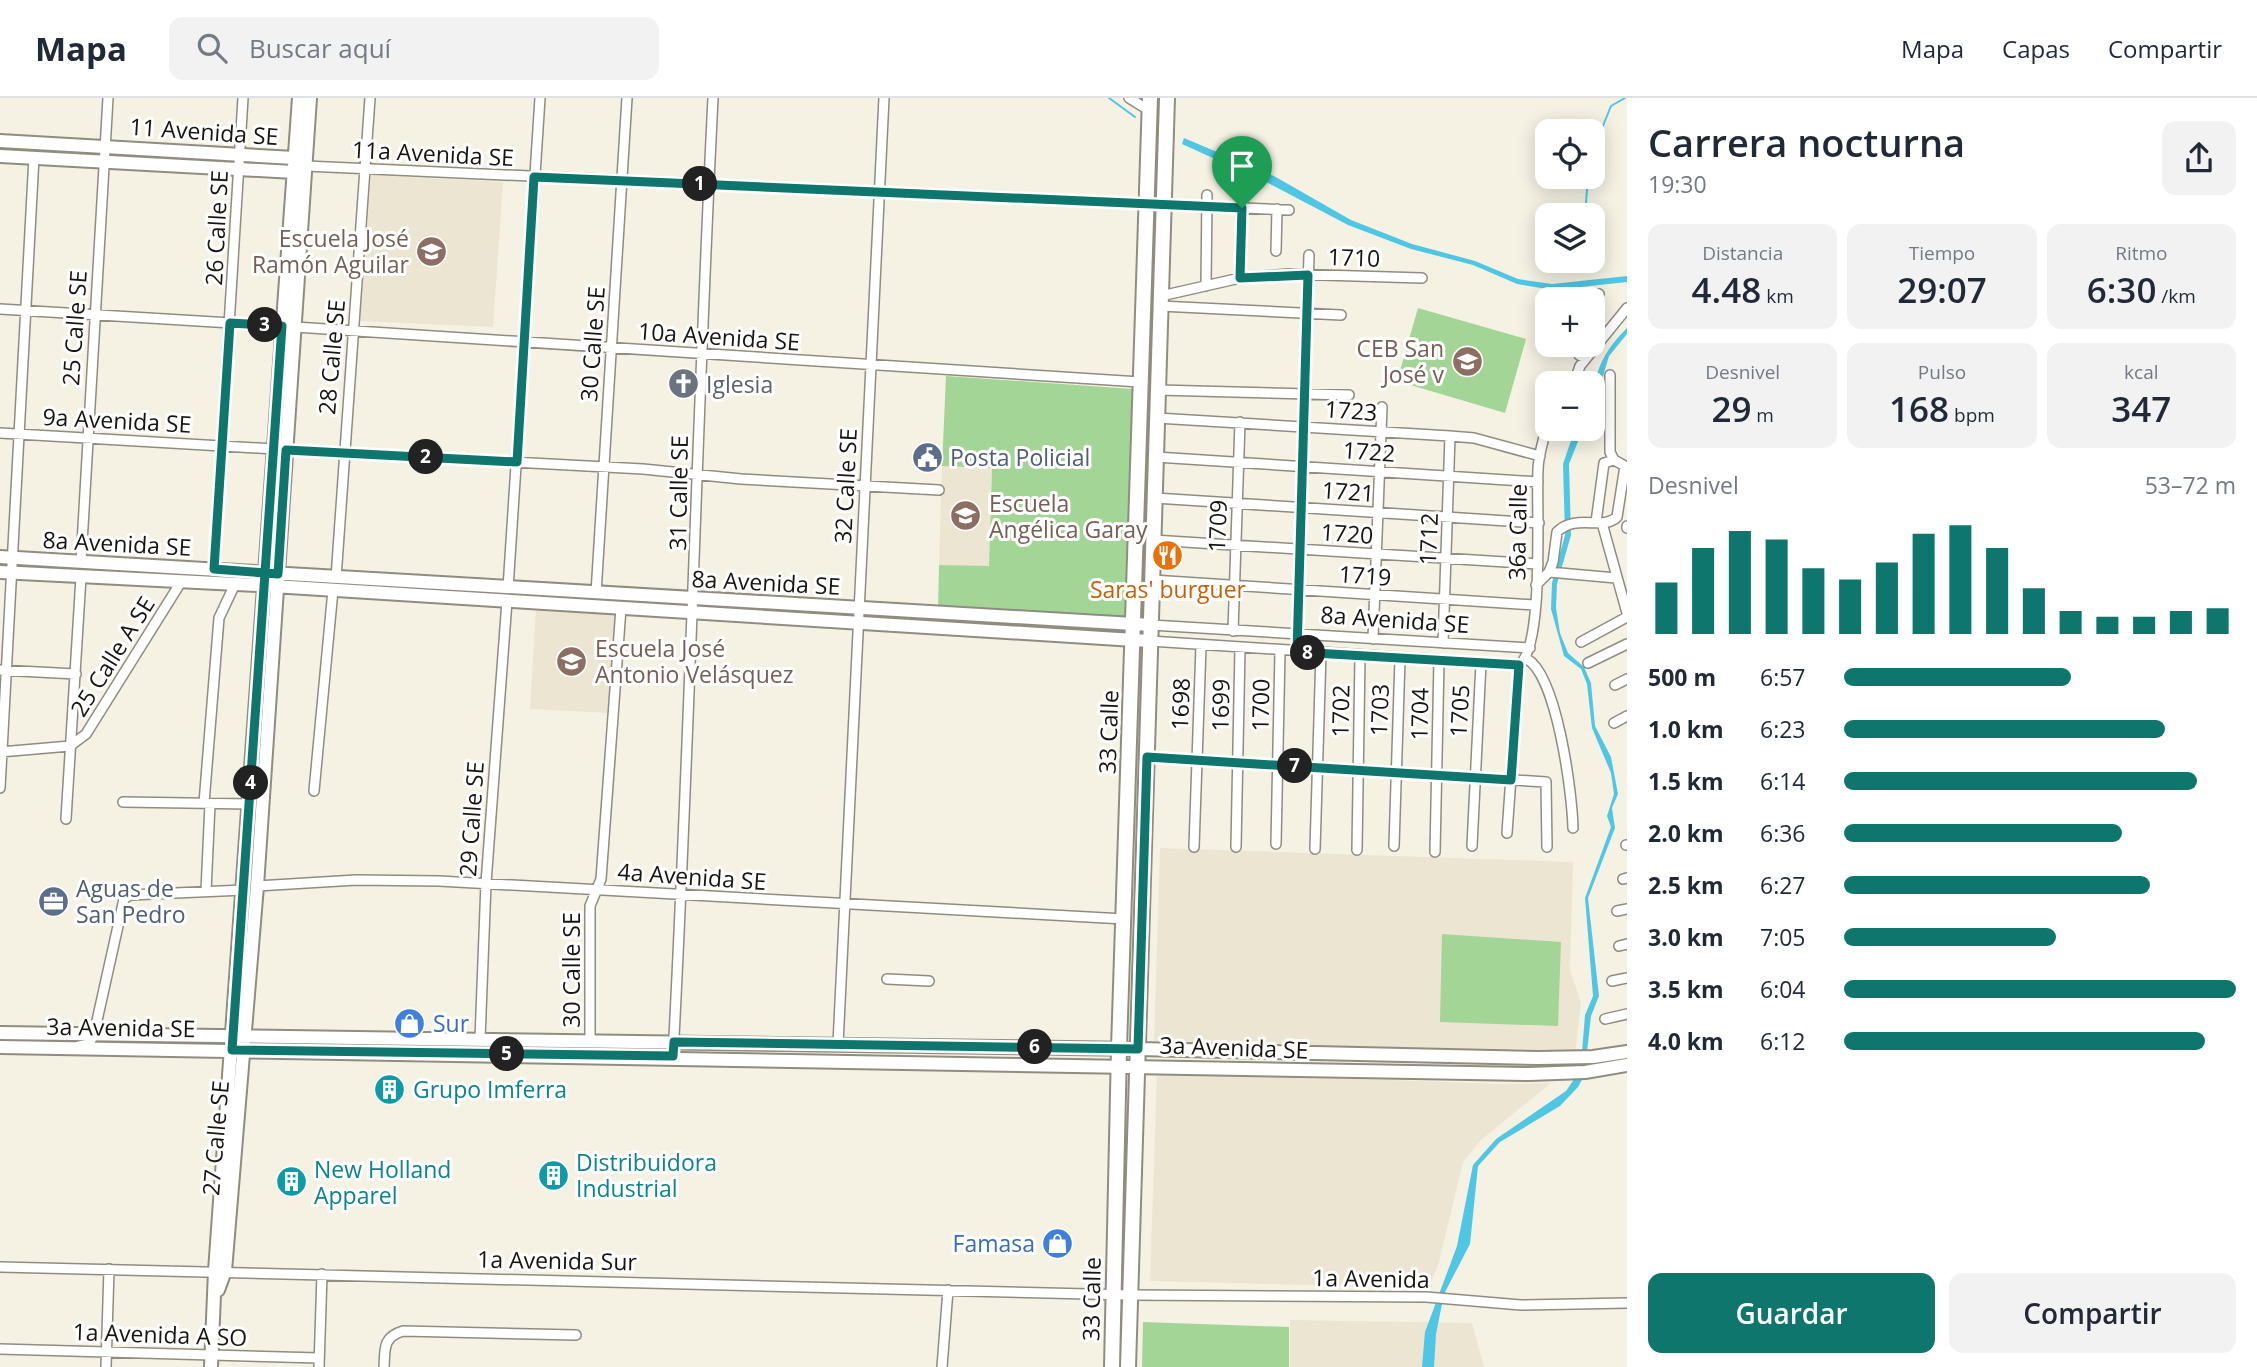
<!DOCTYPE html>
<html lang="es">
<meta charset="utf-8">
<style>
body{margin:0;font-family:"Open Sans",sans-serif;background:#f2f2f3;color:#1f2937;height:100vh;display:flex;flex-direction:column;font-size:26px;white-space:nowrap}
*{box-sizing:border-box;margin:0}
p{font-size:23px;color:#747a83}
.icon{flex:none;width:38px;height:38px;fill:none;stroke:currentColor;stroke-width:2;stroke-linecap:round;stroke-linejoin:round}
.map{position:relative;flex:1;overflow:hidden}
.sheet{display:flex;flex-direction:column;background:#fff;width:630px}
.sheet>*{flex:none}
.buttons{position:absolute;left:1535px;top:21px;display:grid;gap:14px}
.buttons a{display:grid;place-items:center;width:70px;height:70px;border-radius:14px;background:#fff;box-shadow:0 4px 18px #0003;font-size:35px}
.pin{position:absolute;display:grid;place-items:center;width:60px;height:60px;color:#fff;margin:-72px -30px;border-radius:50% 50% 50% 0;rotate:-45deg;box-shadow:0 0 7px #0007}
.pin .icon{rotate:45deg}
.km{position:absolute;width:35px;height:35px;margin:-18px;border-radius:50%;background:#222;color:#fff;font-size:19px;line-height:35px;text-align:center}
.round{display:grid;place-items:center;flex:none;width:74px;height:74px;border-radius:14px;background:#f2f2f3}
.overview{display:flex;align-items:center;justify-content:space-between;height:119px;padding:0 21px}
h1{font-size:38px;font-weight:600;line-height:52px}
.figures{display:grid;grid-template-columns:repeat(3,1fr);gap:10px;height:119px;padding:7px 21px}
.figures div{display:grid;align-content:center;border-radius:14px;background:#f2f2f3;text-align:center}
.figures b{font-size:35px;font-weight:600}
.figures small{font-size:19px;font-weight:400}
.figures p{font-size:19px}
.chart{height:196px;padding:14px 21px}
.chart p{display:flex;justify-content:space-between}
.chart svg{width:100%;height:126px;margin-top:7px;stroke:#0f766e;stroke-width:6}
.cta{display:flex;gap:14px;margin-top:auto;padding:14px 21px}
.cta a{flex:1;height:80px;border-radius:14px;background:#0f766e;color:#fff;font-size:28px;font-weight:600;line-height:80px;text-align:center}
.cta a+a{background:#f2f2f3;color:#1f2937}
ul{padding:0 21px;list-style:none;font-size:23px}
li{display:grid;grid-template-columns:112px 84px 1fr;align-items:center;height:52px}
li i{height:18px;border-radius:9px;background:#0f766e}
header{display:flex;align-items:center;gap:42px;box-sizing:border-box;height:98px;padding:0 35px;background:#fff;border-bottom:2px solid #e0e1e3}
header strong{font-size:33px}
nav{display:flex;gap:38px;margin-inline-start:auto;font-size:24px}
.search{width:490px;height:63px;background:#f2f2f3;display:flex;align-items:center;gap:18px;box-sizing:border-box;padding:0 24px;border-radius:14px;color:#747a83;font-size:26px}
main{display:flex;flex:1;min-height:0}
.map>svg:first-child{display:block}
.built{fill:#ebe5d1}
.green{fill:#a3d696}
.water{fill:#4fc7e4}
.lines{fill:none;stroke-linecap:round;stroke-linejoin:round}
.stream{stroke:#4fc7e4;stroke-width:2}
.street-casing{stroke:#908c80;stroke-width:12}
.secondary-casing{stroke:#908c80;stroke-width:16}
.primary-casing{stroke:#908c80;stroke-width:18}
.street{stroke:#fff;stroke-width:9}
.secondary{stroke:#fff;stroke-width:12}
.primary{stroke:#fff;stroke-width:14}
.route-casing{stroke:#fff;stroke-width:14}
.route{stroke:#0f766e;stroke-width:9}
.labels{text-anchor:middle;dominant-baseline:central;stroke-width:6;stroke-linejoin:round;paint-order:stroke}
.street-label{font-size:23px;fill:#161510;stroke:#fff}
.education-label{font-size:23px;fill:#785e54;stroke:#fff;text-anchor:end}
.worship-label{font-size:23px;fill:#5b616d;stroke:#fff;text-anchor:start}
.service-label{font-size:23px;fill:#4e5e75;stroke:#fff;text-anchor:start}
.food-label{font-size:23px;fill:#c56008;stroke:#fff}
.shop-label{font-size:23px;fill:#366cbe;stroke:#fff;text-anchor:start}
.culture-label{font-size:23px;fill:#0d838f;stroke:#fff;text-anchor:start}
</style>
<header>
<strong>Mapa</strong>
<div class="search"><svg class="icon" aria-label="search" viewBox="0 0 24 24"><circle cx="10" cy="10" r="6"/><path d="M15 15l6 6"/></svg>Buscar aquí</div>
<nav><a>Mapa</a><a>Capas</a><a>Compartir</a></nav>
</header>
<main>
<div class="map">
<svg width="1627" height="1269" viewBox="0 0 1627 1269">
<rect width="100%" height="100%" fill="#f5f2e4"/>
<path class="built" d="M371,77l132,7 -10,145 -133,-6z
M942,368l50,1 -3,100 -50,-2z
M536,510l79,6 -6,99 -79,-4z
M1160,750l413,14 -3,107 11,34 -6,51 -421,-10z
M1157,974l346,12 48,-1 -70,57 -18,22 -24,100 -10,26 -279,-7z
M1290,1222l182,3 12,44h-194z"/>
<path class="green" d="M1418,210l108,31 -21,74 -108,-32z
M946,278l187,13 -5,223 -7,7 -183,-10 1,-44 50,1 3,-98 -50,-2z
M1442,836l119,8 -3,84 -118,-4z
M1143,1224l146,5v40h-147z"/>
<path class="water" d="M1184,40l90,38 77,44 61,24 63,17 43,18 34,5 75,-8v6l-74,8 -36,-6 -44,-19 -62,-16 -63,-24 -78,-41 -88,-40z
M1627,230v6l-18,22 -16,54c-1,-35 9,-57 34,-82z
M1575,331h8l-14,35 2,71 -14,49 -1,24 4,25 8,20 16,14 7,16 4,43 16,31 7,37 -6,14 3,20 -27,70 11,98 -8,20 -4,36h-5l3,-37 8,-19 -8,-98 26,-71 -4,-11 7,-22 -3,-21 -19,-45 -5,-44 -6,-15 -17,-13 -13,-47 1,-26 13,-48 -2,-71z
M1579,974l5,4 -6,11 -18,19 -60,36 -22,24 -8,78 -26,50 -8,40 -2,33h-12l3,-35 32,-86 16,-81 23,-26 70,-48z"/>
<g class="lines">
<path class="stream" d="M1109,0l26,19
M1592,55l19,-47 14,-8
M1585,117l3,-38"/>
<defs>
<path id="street" d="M1129,0l21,13
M306,68l983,44
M1276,153l1,-42
M1240,180l2,-70
M1206,188l1,-91
M1161,198l79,-18 48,-4 134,4
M1160,208l181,9
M0,211l282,17
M1592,217l7,-21
M295,229l845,55
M1583,247l-4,10 7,3
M1574,285l6,-17 47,-58
M1158,292l191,5
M1157,320l293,18 24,2 66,18
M0,335l274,16
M286,352l357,19 98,10 198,11
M1156,359l382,25
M1155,400l384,25
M1596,424l8,-59 10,-3
M1602,425l25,90
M1627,428v2
M1153,442l385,24
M81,463l27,-463
M214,471l29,-471
M1549,474l67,6
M336,480l34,-480
M1152,482l382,25
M1536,487l13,-13 4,-10 4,-30c19,-19 46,-1 60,-15l8,-51 -11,-6 -4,-8v-77
M508,490l32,-490
M596,495l31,-495
M1151,527l379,23
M1233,533l7,-209
M1373,541l9,-232
M1150,543l369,24
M1581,544l46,-25
M1443,545l7,-207
M1297,554l12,-397
M1527,561c30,17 45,133 46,169
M1588,565l39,-19
M0,572l76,4
M1615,587l12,-6
M1614,625l13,-7
M0,654l70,-6 16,-12 95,-152
M1147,659l399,25 1,65
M0,690l34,-631
M314,693l19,-201
M123,704l127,2
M204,705l15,-185 16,-34
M66,721l15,-242
M1507,735l12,-168c26,-19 17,-159 19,-195 0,-12 4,-25 7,-37l10,1 2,-5
M1276,746l4,-193
M1626,747h1
M1394,748l6,-187
M1472,748l9,-183
M1194,749l7,-201
M1236,749l4,-199
M1315,751l6,-196
M1357,752l3,-194
M1435,754l4,-191
M1623,781l4,-1
M257,788l99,-6 83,1 685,38
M206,793l4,-87
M1617,813l10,-2
M1619,848l8,-2
M887,881l42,2
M1612,883l15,-3
M1605,921l22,-5
M480,941l6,-156 21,-282
M590,943v-135l11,-27 20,-271
M838,946l46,-946
M79,948l10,-2 5,-10 30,-135 6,-4 114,-5
M673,958c17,-319 24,-639 40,-958
M0,1169l1130,28 296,2 95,8 106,-2
M0,1251l319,9
M106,1269l3,-98
M319,1269l3,-93
M384,1269c1,-19 -1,-30 19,-36l173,4
M942,1269l6,-77"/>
<path id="secondary" d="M0,43l294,17 12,8 -12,6 -294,-16
M0,459l1151,68
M0,474l257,13 893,56
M0,935l1138,16 400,9 55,-1 34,-5
M0,949l1529,27 56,-2 42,-7
M218,1192l7,-19 32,-385 53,-788
M211,1269l4,-96 84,-1173"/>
<path id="primary" d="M1112,1269l7,-319 31,-950
M1128,1269l39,-1269"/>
</defs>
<use href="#street" class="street-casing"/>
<use href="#secondary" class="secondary-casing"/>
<use href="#primary" class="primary-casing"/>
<use href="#street" class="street"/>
<use href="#secondary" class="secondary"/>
<use href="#primary" class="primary"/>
</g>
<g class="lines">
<defs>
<path id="route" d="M1242,110l-708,-31 -17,285 -231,-12 -8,124 -13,-1 17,-247 -52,-3 -16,246 51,4 -33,477 441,6 1,-14 464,7 9,-292 364,23 8,-115 -222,-13 11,-377 -68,3 2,-70"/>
</defs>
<use href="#route" class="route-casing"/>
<use href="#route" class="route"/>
</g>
<defs>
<symbol id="school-disc" viewBox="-11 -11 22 22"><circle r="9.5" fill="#8d6e63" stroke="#fff"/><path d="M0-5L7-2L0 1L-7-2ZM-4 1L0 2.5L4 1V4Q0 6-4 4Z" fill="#fff"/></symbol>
<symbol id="church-disc" viewBox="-11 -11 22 22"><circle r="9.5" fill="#6b7280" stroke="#fff"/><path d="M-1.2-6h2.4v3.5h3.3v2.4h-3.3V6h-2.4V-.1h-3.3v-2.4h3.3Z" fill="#fff"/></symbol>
<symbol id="civic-disc" viewBox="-11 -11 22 22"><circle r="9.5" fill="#5c6f8a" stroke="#fff"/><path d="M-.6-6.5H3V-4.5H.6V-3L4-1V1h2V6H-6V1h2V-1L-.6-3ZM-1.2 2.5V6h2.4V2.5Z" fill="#fff"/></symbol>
<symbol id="restaurant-disc" viewBox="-11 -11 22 22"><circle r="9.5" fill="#e8710a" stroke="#fff"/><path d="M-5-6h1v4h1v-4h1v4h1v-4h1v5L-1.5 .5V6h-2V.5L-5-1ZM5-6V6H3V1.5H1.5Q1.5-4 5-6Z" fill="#fff"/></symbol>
<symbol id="office-disc" viewBox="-11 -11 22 22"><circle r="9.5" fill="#5c6f8a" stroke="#fff"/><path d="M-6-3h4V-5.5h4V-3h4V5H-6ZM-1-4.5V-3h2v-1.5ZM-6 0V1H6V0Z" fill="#fff"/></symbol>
<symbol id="shop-disc" viewBox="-11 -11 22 22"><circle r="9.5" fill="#3f7fe0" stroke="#fff"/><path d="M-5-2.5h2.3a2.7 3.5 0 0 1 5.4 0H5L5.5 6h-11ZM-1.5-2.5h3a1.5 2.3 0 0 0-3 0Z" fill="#fff"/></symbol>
<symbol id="building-disc" viewBox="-11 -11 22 22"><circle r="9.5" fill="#0f9aa8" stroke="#fff"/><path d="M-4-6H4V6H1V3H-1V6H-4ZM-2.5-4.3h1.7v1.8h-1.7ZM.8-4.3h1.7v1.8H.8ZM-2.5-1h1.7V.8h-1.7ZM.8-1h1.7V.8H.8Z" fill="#fff"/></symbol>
</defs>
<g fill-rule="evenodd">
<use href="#school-disc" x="414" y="136" width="35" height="35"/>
<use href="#school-disc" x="1450" y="246" width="35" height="35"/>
<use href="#church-disc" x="666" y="268" width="35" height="35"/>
<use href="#civic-disc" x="910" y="342" width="35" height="35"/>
<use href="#school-disc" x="948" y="400" width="35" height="35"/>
<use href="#restaurant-disc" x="1150" y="440" width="35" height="35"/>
<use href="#school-disc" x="554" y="546" width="35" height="35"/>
<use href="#office-disc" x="36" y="786" width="35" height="35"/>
<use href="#shop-disc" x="392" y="908" width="35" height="35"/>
<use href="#building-disc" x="372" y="974" width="35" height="35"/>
<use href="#building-disc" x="536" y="1060" width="35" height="35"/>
<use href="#building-disc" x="274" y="1066" width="35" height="35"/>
<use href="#shop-disc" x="1040" y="1128" width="35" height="35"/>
</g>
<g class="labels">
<g class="street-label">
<text transform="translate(204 33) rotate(4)">11 Avenida SE</text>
<text transform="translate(433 55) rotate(3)">11a Avenida SE</text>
<text transform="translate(216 130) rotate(-87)">26 Calle SE</text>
<text transform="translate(1354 159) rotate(2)">1710</text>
<text transform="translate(74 230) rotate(-86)">25 Calle SE</text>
<text transform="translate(719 238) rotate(4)">10a Avenida SE</text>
<text transform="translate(592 246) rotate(-86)">30 Calle SE</text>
<text transform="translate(331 259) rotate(-85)">28 Calle SE</text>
<text transform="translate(1351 312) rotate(4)">1723</text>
<text transform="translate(117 322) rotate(3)">9a Avenida SE</text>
<text transform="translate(1369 353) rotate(4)">1722</text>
<text transform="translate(845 388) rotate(-87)">32 Calle SE</text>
<text transform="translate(1348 393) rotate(4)">1721</text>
<text transform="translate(678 395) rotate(-89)">31 Calle SE</text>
<text transform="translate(1217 428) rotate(-88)">1709</text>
<text transform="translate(1517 434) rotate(-89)">36a Calle</text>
<text transform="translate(1347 435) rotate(4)">1720</text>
<text transform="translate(1428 441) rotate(-88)">1712</text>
<text transform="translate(117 445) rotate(3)">8a Avenida SE</text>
<text transform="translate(1365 477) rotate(4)">1719</text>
<text transform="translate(766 484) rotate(3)">8a Avenida SE</text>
<text transform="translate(1395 521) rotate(4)">8a Avenida SE</text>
<text transform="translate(112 558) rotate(-58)">25 Calle A SE</text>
<text transform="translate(1180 606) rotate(-88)">1698</text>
<text transform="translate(1220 607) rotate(-89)">1699</text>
<text transform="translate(1260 607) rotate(-89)">1700</text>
<text transform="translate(1379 612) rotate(-88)">1703</text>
<text transform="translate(1340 613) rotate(-89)">1702</text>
<text transform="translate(1459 613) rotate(-87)">1705</text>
<text transform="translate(1419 616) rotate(-89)">1704</text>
<text transform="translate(1108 634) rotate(-88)">33 Calle</text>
<text transform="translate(471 721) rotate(-86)">29 Calle SE</text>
<text transform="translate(692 778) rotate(4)">4a Avenida SE</text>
<text transform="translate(571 872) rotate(-90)">30 Calle SE</text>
<text transform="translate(121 929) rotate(1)">3a Avenida SE</text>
<text transform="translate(1234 949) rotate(2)">3a Avenida SE</text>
<text transform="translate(215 1040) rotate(-85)">27 Calle SE</text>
<text transform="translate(557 1162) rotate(1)">1a Avenida Sur</text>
<text transform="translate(1371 1180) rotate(1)">1a Avenida</text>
<text transform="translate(1091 1201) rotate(-89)">33 Calle</text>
<text transform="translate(160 1236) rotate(2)">1a Avenida A SO</text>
</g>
<g class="education-label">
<text x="409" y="140">Escuela José<tspan x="409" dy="26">Ramón Aguilar</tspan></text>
<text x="1444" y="250">CEB San<tspan x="1444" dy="26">José v</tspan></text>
<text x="989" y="405" text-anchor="start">Escuela<tspan x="989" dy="26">Angélica Garay</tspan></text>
<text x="595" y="550" text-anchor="start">Escuela José<tspan x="595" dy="26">Antonio Velásquez</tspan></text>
</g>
<g class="worship-label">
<text x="706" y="286">Iglesia</text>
</g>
<g class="service-label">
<text x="950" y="359">Posta Policial</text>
<text x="76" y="790">Aguas de<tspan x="76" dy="26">San Pedro</tspan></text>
</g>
<g class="food-label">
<text x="1168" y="491">Saras' burguer</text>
</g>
<g class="shop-label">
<text x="433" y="925">Sur</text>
<text x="1035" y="1145" text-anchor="end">Famasa</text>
</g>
<g class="culture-label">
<text x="413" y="991">Grupo Imferra</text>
<text x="576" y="1064">Distribuidora<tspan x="576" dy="26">Industrial</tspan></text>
<text x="314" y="1071">New Holland<tspan x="314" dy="26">Apparel</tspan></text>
</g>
</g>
</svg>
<div class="buttons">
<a><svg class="icon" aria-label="locate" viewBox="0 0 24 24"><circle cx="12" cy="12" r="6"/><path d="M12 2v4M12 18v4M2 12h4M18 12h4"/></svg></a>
<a><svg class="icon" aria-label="layers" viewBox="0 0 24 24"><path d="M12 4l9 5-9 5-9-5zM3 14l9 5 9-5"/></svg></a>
<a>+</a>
<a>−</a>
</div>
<div class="pin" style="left:1242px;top:110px;background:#1e9e55"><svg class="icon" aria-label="arrive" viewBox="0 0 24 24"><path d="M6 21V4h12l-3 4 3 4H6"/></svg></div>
<b class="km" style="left:700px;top:86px">1</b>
<b class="km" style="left:426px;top:359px">2</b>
<b class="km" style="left:265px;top:227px">3</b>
<b class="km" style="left:251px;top:685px">4</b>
<b class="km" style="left:507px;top:956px">5</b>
<b class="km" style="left:1035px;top:949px">6</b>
<b class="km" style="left:1295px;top:668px">7</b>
<b class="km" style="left:1308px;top:555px">8</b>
</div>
<section class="sheet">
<div class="overview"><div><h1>Carrera nocturna</h1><p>19:30</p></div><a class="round"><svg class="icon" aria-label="share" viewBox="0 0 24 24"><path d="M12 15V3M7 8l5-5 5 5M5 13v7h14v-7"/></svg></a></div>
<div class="figures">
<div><p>Distancia</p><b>4.48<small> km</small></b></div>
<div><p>Tiempo</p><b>29:07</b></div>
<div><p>Ritmo</p><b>6:30<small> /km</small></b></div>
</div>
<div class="figures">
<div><p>Desnivel</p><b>29<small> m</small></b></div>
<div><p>Pulso</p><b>168<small> bpm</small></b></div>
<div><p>kcal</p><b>347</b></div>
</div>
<div class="chart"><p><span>Desnivel</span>53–72 m</p>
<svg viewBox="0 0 160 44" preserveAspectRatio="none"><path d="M5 44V26M15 44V14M25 44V8M35 44V11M45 44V21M55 44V25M65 44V19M75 44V9M85 44V6M95 44V14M105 44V28M115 44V36M125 44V38M135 44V38M145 44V36M155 44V35"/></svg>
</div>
<ul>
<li><b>500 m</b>6:57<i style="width:58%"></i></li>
<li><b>1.0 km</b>6:23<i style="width:82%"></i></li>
<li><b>1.5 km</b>6:14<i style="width:90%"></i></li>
<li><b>2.0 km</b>6:36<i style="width:71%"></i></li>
<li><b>2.5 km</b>6:27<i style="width:78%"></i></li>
<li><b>3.0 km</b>7:05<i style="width:54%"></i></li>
<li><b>3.5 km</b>6:04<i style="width:100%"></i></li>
<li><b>4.0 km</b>6:12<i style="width:92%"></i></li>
</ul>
<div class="cta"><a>Guardar</a><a>Compartir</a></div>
</section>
</main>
